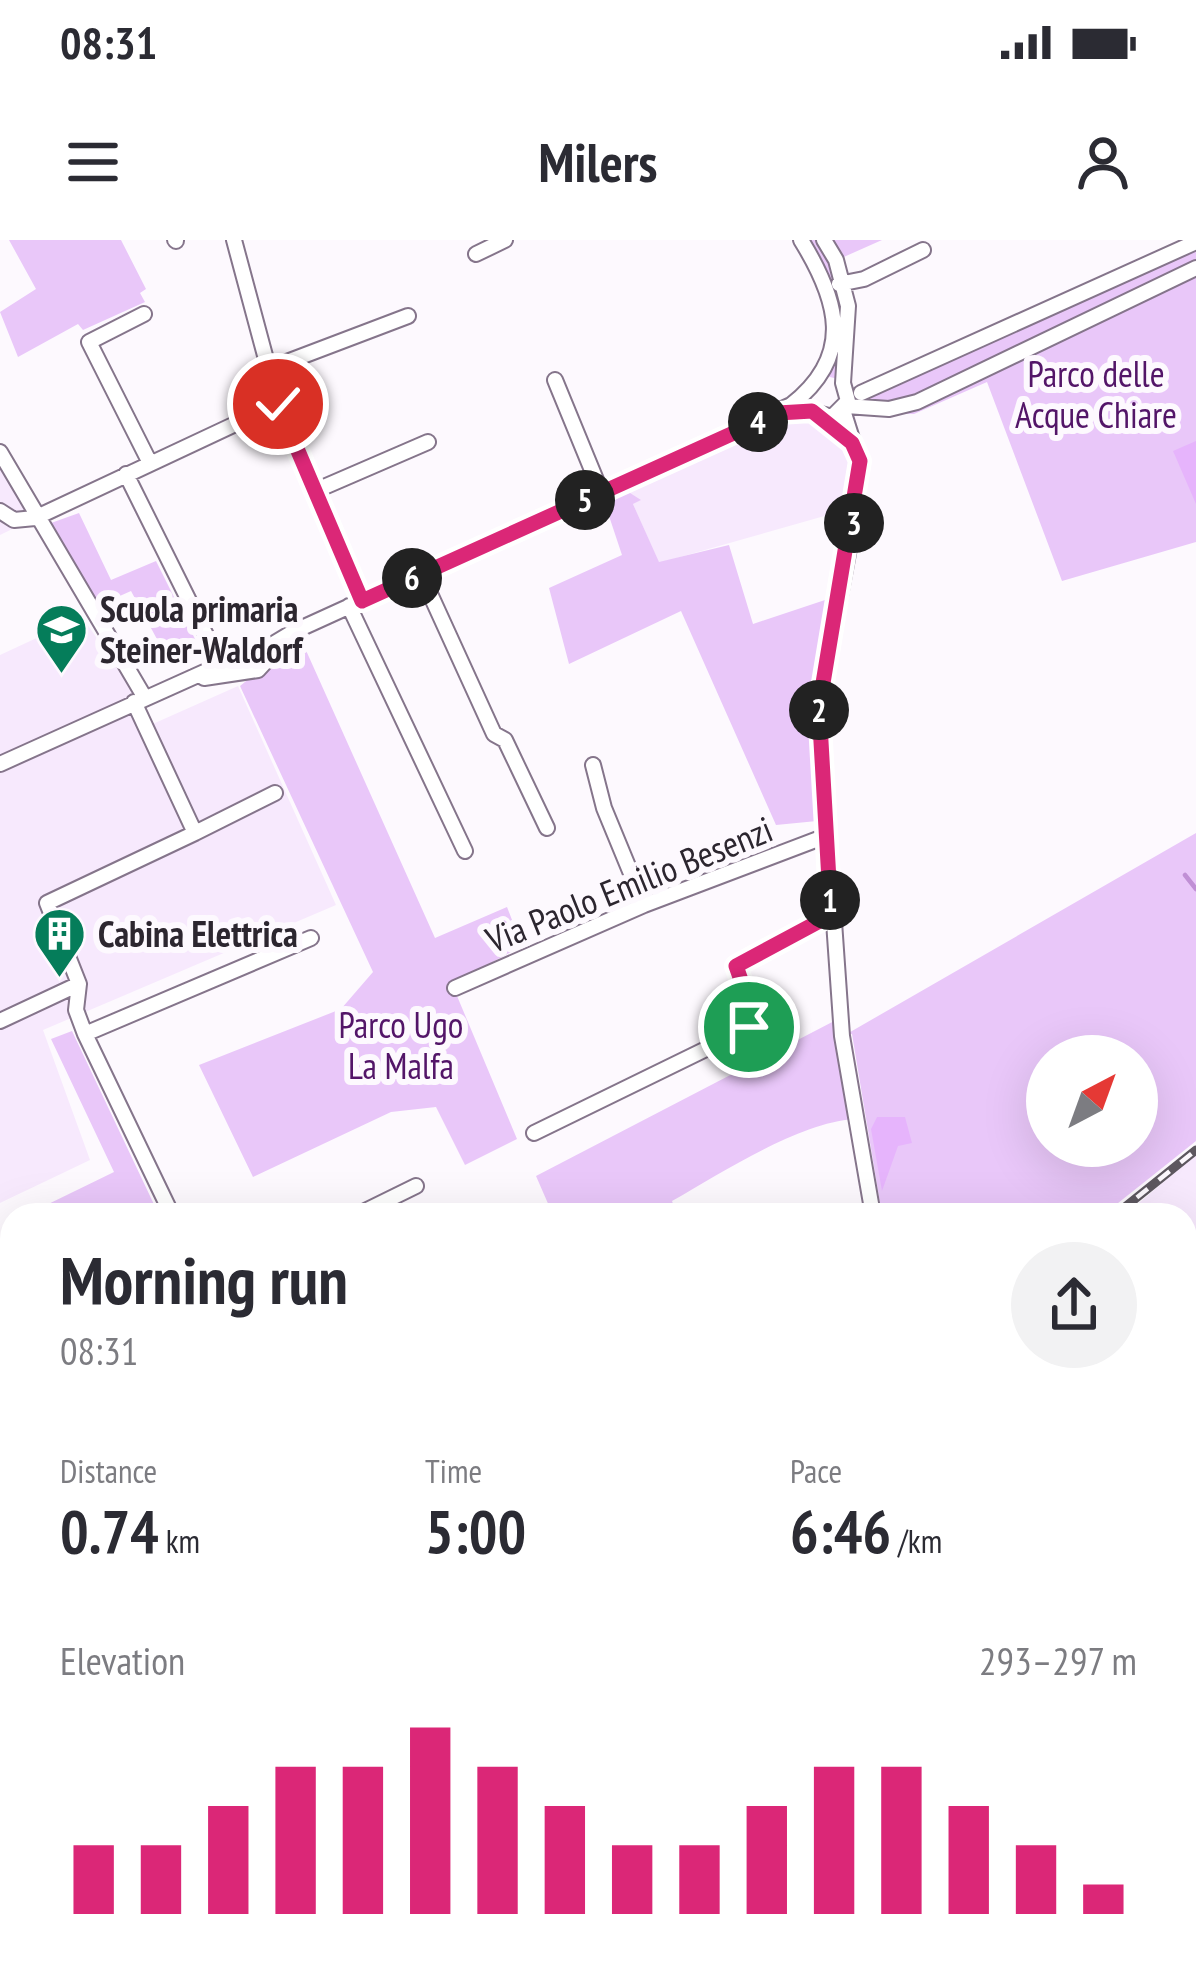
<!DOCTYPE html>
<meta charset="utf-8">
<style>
body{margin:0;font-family:"PT Sans Narrow",sans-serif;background:#f2f2f3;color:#2b2b33;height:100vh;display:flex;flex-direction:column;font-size:45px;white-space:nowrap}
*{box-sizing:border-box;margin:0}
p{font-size:39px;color:#7c7c81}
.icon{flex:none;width:66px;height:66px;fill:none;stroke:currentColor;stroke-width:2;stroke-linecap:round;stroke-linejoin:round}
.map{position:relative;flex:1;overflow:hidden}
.sheet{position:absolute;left:0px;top:963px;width:1197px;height:768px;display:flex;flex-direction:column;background:#fff;border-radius:36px 36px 0 0;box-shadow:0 12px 48px #0002}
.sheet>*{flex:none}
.needle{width:78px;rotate:41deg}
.controls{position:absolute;left:1026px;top:795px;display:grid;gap:24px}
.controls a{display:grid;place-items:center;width:132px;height:132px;border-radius:50%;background:#fff;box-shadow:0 12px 48px #0002;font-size:60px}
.pin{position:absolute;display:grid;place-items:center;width:102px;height:102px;color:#fff;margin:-51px;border:6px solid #fff;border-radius:50%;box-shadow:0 3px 12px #0007}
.km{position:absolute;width:60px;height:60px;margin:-30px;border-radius:50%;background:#222;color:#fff;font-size:33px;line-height:60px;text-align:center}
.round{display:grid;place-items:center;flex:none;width:126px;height:126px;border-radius:63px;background:#f2f2f3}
.head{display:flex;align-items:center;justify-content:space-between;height:204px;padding:0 60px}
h1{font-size:66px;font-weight:700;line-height:90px}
.figures{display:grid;grid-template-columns:repeat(3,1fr);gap:18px;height:204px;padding:12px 60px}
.figures div{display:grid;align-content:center}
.figures b{font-size:60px;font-weight:700}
.figures small{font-size:33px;font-weight:400}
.figures p{font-size:33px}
.chart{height:336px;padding:24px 60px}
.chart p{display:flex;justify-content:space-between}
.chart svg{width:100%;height:216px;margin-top:12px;stroke:#db2777;stroke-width:6}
.status{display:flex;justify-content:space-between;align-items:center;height:84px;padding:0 60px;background:#fff;direction:ltr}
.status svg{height:33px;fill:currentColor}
header{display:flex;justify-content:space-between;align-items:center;height:156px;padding:0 60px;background:#fff;font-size:54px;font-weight:700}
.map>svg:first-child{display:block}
.built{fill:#f7e9fd}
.green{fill:#e9c7f9;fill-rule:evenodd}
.forest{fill:#e6b4fc}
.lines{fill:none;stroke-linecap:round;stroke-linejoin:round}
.stream{stroke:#c08fd5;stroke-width:4.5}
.street-casing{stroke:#85758b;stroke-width:18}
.street{stroke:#fff;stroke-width:14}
.rail-casing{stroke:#5e5860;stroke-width:9}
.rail{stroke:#fdf9fe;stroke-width:4.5;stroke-dasharray:14;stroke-linecap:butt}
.route-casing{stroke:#fff;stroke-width:24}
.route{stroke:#db2777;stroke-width:15}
.labels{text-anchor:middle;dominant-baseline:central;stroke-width:12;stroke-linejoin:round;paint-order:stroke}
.park-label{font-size:36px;fill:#531568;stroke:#fdf9fe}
.poi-label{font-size:36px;font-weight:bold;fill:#2c262f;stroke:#fdf9fe;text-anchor:start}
.street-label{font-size:36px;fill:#2c262f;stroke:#fdf9fe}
</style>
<div class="status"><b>08:31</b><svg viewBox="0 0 49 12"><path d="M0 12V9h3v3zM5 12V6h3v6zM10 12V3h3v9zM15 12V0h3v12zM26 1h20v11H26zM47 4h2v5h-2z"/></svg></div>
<header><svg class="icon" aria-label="menu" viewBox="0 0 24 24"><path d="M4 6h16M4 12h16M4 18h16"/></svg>Milers<svg class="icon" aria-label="person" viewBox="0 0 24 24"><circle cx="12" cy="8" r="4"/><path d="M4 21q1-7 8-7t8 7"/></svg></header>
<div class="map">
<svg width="1196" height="1731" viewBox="0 0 1196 1731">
<rect width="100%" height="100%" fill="#fdf9fe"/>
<path class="built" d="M789,180l27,3 26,17 11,25 -4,44 -190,54 -26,-59 7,-4 -13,-9z
M0,211l35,67 -35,17z
M82,377l55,78 -4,2 13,30 92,-41 98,219 -293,125 47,130 -90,43v-548z
M1196,914v305l-11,-14v-230h-60z"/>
<path class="green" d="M9,0h112l25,49 -6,4 5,9 -62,28 -5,-6 -60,33 -18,-45 36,-23z
M801,0h81l-45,20 7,23 -6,96 -12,-3 10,-60z
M1196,2v300l-134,39 -75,-199 -73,32 -50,-1 -16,-16z
M627,251l14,9 -8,4 26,58 70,-17 24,79 81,-27 -21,88 4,136 -41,4 -95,-214 -112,53 -20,-76 73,-33 -16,-48z
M79,273l32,67 45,-19 44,88 21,-5 3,6 -52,17 -41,-76 -36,16 -44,-84z
M300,397l135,301 72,-31 15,39 -70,38 65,155 -52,26 -29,-58 -45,5 -138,65 -54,-112 142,-56 32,-37 -133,-286z
M1196,593v308l-93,74h-221l-30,-181 -7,1zM1047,816h90v90h-90z
M838,779l16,100c-56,4 -133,54 -182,82l5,14h-124l-17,-39z
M72,791l87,184 -125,-4 80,-39 -63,-133z
M12,1282v58l-12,2v-54z
M12,1360v179l-12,6v-183z
M142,1719h179l-9,12h-167z"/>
<path class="forest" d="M1196,201v63l-23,-53z
M877,877h28l7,26 -14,3 -16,45 -11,-62z
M731,1719h341l100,12h-363z"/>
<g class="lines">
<path class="stream" d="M1185,635l11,14
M857,1719l114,12
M348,1731l74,-12"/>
<defs>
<path id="street" d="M175,0l1,1
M234,0l44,164 84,196
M476,14l29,-14
M839,44l25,-5 59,-29
M144,74l-55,28 61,121
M271,128l137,-52
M555,140l46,112
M861,153l335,-151
M846,166l43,3 28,-7 279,-134
M843,170l16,51 -3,50 -37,196 23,329 31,179
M783,172l23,-2 26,7 16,-16 -5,-18 5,-77 -12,-46 -12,-20
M0,212l145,246
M126,234l82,165
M317,250l111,-48
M0,271l14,9 21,-2 243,-114
M421,334l73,160 11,6 42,88
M349,366l116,245
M204,438l54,-8 33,-36
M0,524l220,-99 28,-6 45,-27 498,-227c64,-50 47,-105 10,-165
M593,525l11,43 40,97
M195,593l80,-40
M79,744l-3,26 9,24 87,181
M455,748l189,-83 182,-69
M0,781l79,-37 -32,-81 148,-70 -61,-131
M85,794l226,-96
M534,893l213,-104 6,-15 -17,-48 95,-51
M357,975l59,-29
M0,1151l12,-6
M1185,1308l11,-6
M0,1352l12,-2
M1185,1417l11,20
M0,1553l12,-6
M0,1625l12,37
M1185,1649l11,-6
M30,1719l4,12"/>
</defs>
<use href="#street" class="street-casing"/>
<use href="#street" class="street"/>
<defs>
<path id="rail" d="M1115,975l81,-65
M317,1731l9,-12"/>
</defs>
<use href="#rail" class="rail-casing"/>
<use href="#rail" class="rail"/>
</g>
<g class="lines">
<defs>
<path id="route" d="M278,164l84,197 416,-188 34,-2 40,32 8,18 -41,246 12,208 -95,51 17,48 -4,13"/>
</defs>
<use href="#route" class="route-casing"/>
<use href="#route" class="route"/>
</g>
<defs>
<symbol id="school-pin" viewBox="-11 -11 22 30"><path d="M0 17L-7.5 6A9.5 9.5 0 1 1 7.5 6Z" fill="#057d5a" stroke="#fdf9fe"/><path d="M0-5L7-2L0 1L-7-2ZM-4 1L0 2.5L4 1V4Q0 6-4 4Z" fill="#fff"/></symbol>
<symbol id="building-pin" viewBox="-11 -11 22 30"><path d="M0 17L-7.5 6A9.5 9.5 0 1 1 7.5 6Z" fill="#057d5a" stroke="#fdf9fe"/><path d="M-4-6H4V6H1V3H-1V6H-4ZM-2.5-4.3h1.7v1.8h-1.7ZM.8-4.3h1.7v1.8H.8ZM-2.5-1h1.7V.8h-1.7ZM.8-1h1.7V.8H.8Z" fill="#fff"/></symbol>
</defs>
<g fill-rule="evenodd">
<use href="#school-pin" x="32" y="360" width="59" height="81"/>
<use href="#building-pin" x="30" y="664" width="59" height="81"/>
</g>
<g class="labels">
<g class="park-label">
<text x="1096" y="133">Parco delle<tspan x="1096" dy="41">Acque Chiare</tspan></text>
<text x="401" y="784">Parco Ugo<tspan x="401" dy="41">La Malfa</tspan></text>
</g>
<g class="poi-label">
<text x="100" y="368">Scuola primaria<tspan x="100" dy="41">Steiner-Waldorf</tspan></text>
<text x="98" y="693">Cabina Elettrica</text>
</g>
<g class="street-label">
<text transform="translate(629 644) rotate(-22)">Via Paolo Emilio Besenzi</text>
</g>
</g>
</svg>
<div class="controls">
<a><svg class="needle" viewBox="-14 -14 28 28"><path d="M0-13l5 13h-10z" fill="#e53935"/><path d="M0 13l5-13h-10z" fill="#7c7c81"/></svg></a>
</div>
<div class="pin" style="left:749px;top:787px;background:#1e9e55"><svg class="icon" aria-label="arrive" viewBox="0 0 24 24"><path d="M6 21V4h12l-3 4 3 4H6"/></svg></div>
<div class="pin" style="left:278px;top:164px;background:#d93025"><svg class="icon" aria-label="check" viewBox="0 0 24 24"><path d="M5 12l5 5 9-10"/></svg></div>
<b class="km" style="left:830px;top:660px">1</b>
<b class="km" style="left:819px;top:470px">2</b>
<b class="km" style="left:854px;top:283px">3</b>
<b class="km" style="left:758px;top:182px">4</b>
<b class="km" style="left:585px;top:260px">5</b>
<b class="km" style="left:412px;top:338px">6</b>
<section class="sheet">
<div class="head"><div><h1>Morning run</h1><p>08:31</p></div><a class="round"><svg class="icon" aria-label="share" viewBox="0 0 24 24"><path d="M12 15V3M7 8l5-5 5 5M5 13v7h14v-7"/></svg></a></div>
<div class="figures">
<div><p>Distance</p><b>0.74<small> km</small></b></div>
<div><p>Time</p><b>5:00</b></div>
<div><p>Pace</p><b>6:46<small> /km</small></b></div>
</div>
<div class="chart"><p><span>Elevation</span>293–297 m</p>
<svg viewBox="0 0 160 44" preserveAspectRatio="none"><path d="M5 44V30M15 44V30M25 44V22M35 44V14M45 44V14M55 44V6M65 44V14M75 44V22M85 44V30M95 44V30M105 44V22M115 44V14M125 44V14M135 44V22M145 44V30M155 44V38"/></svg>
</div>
</section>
</div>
